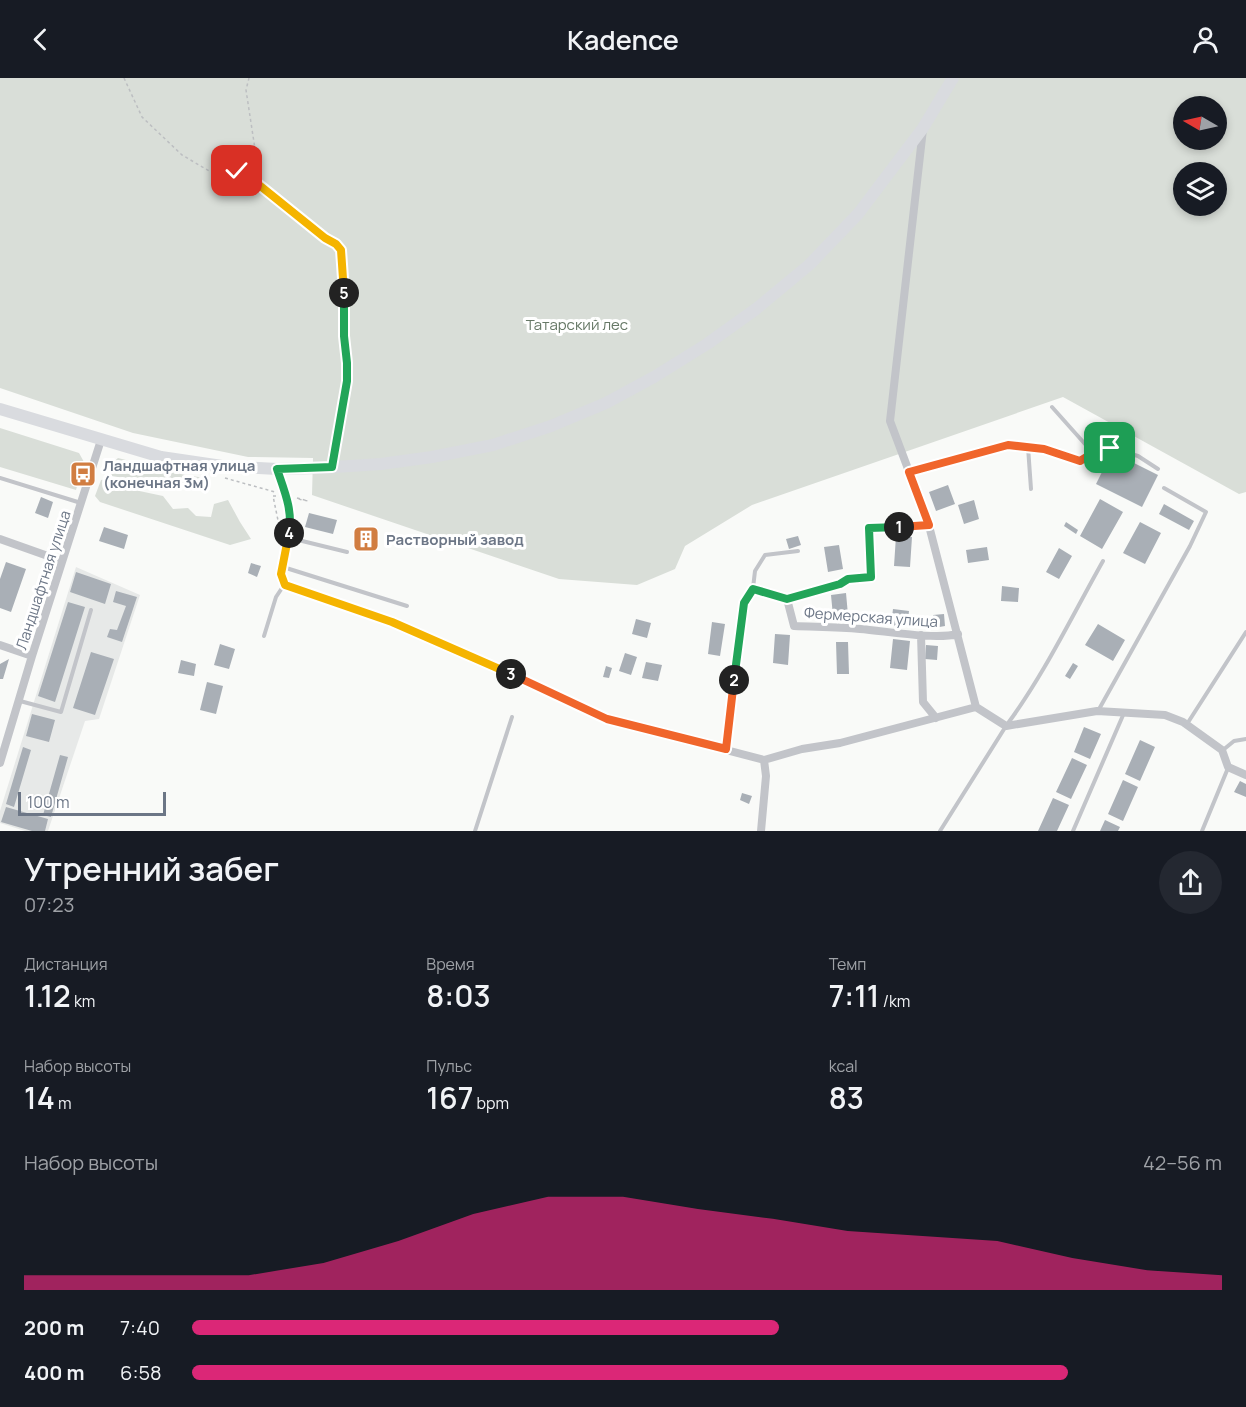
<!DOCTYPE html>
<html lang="ru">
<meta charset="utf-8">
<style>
body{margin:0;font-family:Manrope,sans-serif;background:#242831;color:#f1f3f6;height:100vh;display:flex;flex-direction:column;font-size:22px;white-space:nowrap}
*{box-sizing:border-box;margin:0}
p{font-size:20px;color:#9ea1a6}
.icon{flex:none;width:33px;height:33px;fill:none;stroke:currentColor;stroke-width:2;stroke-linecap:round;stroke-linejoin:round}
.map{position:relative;height:753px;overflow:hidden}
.details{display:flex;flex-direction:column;background:#171b24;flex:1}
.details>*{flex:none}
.needle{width:39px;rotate:279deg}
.tools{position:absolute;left:1173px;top:18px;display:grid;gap:12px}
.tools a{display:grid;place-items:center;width:54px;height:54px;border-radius:50%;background:#171b24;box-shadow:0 3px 9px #0003;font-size:30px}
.scale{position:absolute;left:18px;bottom:15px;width:148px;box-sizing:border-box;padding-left:6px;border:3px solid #6c7686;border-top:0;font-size:16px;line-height:21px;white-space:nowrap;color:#6c7686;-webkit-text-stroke:4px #fff;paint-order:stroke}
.pin{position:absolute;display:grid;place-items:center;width:51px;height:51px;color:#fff;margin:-26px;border-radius:12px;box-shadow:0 3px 9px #0006}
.km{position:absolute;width:30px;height:30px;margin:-15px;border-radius:50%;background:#222;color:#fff;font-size:16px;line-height:30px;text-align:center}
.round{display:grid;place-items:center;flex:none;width:63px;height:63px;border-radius:32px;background:#242831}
.summary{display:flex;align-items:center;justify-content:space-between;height:102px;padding:0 24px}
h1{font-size:33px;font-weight:600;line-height:45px}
.stats{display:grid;grid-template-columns:repeat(3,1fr);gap:9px;height:102px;padding:6px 24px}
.stats div{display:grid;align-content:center}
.stats b{font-size:30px;font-weight:600}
.stats small{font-size:16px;font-weight:400}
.stats p{font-size:16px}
.chart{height:168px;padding:12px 24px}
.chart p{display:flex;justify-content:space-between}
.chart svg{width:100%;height:108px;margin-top:6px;fill:#db2777;opacity:.7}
ul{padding:0 24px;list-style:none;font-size:20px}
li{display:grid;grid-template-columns:96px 72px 1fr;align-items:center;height:45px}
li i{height:15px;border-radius:8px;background:#db2777}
header{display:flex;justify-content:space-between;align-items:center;height:78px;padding:0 24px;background:#171b24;font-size:27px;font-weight:600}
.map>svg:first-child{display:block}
.built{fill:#e7e9e8}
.green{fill:#d9ded8;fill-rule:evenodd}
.building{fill:#a9afb6}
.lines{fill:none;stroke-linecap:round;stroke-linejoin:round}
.path{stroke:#bcbec1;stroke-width:1.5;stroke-dasharray:3 3;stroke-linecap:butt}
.service{stroke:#c2c4c9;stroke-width:4}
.minor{stroke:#c2c4c9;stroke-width:8}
.secondary{stroke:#d9dbdf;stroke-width:12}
.split-1-casing{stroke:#fff;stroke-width:12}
.split-2-casing{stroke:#fff;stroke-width:12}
.split-3-casing{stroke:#fff;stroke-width:12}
.split-4-casing{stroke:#fff;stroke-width:12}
.split-5-casing{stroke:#fff;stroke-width:12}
.split-6-casing{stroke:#fff;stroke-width:12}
.split-1{stroke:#f0652b;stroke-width:8}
.split-2{stroke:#22a559;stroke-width:8}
.split-3{stroke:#f0652b;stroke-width:8}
.split-4{stroke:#f5b400;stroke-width:8}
.split-5{stroke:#22a559;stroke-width:8}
.split-6{stroke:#f5b400;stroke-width:8}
.labels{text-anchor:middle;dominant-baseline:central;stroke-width:6;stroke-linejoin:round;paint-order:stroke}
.park-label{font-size:15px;fill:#667866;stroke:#fff}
.poi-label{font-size:15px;font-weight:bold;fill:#6c7686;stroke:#fff;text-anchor:start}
.street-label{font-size:15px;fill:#6c7686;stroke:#fff}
</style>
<header><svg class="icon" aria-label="back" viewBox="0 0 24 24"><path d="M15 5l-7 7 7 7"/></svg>Kadence<svg class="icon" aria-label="person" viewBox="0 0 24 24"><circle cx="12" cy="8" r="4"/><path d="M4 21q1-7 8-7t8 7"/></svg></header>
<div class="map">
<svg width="1246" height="753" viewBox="0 0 1246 753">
<rect width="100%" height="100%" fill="#f9faf8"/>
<path class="built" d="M76,489l64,28 -41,124 -14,2 -37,110h-23l-25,-8v-12z"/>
<path class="green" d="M0,0h1246v414l-7,2 -176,-97 -311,108 -67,41 -10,23 -38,16 -78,-6 -247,-84 1,-37 -65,-1 -115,-24 -133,-45zM1184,28h32v34h-32zM1184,94h32v34h-32z
M0,350l79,25 5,9 -8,28 -76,-23z
M118,380l67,17 20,3 -3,10h-20l-70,-12 -3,-10z
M107,401l4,6 52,11 10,13 15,-1 8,8 15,1 3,-13 14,-4 12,22 11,17 -21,6 -130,-43 -5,-6 6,-16z"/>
<path class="building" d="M1112,374l46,23 -16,32 -46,-23z
M948,407l7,19 -19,7 -7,-19z
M41,419l12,5 -5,16 -13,-5z
M1100,421l23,13 -21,37 -22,-13z
M974,422l5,19 -15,5 -6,-19z
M1164,426l30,17 -5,9 -30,-16z
M309,435l28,7 -4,14 -28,-7z
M1066,444l12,8 -2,4 -12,-8z
M1140,444l21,11 -16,31 -22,-11z
M104,449l24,8 -4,14 -25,-8z
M360,450l16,5 -5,17 -16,-5z
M798,458l3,9 -12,4 -3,-10z
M896,458l16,1 -2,30 -16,-1z
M839,467l4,24 -15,3 -4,-25z
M987,469l2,13 -21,3 -2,-13z
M1059,470l13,8 -13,23 -13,-7z
M6,484l20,7 -15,43 -11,-4v-29z
M251,485l10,3 -4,11 -9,-4z
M76,494l35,12 -6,20 -35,-12z
M1002,508l17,2 -1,14 -17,-1z
M116,513l21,6 -15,45 -15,-5 3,-8 7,1 9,-24 -13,-4z
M846,515l2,22 -15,1 -2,-21z
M68,524l17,5 -30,95 -17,-6z
M893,531l16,2 -2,16 -16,-2z
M944,536l1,12 -11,2 -1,-13z
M636,541l15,4 -4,15 -15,-4z
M712,544l13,2 -5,32 -12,-2z
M1098,546l27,16 -12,21 -28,-16z
M775,556l15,1 -2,30 -15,-2z
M893,561l17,2 -3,29 -17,-2z
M836,564h12l1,32h-12z
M220,566l15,5 -6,20 -15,-4z
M926,567l12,1 -1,14 -12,-1z
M91,574l23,7 -19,56 -22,-7z
M625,575l12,4 -6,18 -12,-4z
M9,581l-6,20h-3v-15z
M181,582l15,4 -2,12 -16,-3z
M646,584l16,3 -4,16 -16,-3z
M1073,585l5,3 -8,13 -5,-3z
M606,588l6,2 -3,10 -6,-1z
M207,604l16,4 -7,28 -16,-4z
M32,636l23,6 -6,22 -23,-6z
M1084,649l17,7 -11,25 -16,-7z
M1140,662l15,7 -15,34 -15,-7z
M23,669l8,3 -17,57 -8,-3z
M60,677l8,2 -17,60 -8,-2z
M1072,680l15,7 -16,34 -15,-7z
M1123,702l15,7 -15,34 -15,-7z
M1240,703l6,3v13l-12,-5z
M742,715l10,3 -3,8 -9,-4z
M1053,720l16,7 -12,26h-19z
M6,729l42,12 -3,12h-13l-31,-9z
M1105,742l15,7 -2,4h-18z"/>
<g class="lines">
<path class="path" d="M124,0l18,39 40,38 29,17 14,2 23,-8 7,-17 -9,-59 3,-12
M237,93l16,9 72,58 11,6 5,6 3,34v52l3,27v18l-13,74
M225,400l50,14
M276,418h-3l7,34
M297,420l11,3 -10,-2"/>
<path class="service" d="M1052,329l41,46
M1028,369l3,42
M910,394l98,-27 36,4 36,12 18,-11 12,-2 28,8 20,13
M0,400l81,25
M290,460l57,14
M283,489l124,39
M753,510l2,-17 10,-16 33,-4
M788,521l53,-15 7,-5 23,-2 -2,-49 60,-3
M264,558l12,-39 8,-12
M20,623l41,11 30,-102
M1098,633l92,-165 16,-34 -42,-24
M1187,646l59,-92
M1223,672l11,-9 12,-2
M475,753l37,-114
M940,753l66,-105c38,-51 66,-110 97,-165
M1073,753l51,-118
M1202,753l26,-63"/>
<path class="minor" d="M923,51l-33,292 38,101 48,185
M277,391l12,37 3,14 -11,54 1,7 3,4 107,37 149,65 66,32 157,41 38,-11 38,-6 136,-36 30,19 91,-15 68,4 18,7 39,28 6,17 18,8
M0,461l62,22
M921,557l2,67 13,16
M0,567l32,11
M726,671l18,-146 9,-14 34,10 7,27c22,1 44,1 66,3 26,2 74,11 98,5
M0,685l32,-107 69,-216
M761,753l5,-55 -2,-16"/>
<path class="secondary" d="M0,331l161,48 61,9 55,3 42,-1 62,-4 51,-7 61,-12 58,-19 55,-23 48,-26 53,-33 49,-35 53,-44 49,-51 65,-86 30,-50"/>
</g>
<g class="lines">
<defs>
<path id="split-1" d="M899,449l30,-2 -20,-53 99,-27 36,4 36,12 18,-11 12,-2"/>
<path id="split-2" d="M734,602l10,-77 9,-14 34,10 53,-15 8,-5 23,-2 -2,-49 30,-1"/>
<path id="split-3" d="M511,596l96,45 119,30 8,-69"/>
<path id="split-4" d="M289,455l-8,41 4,11 107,37 119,52"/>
<path id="split-5" d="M289,455c4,-23 -5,-43 -12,-64l55,-2 15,-86v-18l-3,-27v-43"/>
<path id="split-6" d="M237,93l16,9 72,58 11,6 5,6 3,43"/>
</defs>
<use href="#split-1" class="split-1-casing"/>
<use href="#split-2" class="split-2-casing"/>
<use href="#split-3" class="split-3-casing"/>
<use href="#split-4" class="split-4-casing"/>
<use href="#split-5" class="split-5-casing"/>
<use href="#split-6" class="split-6-casing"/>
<use href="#split-1" class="split-1"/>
<use href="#split-2" class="split-2"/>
<use href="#split-3" class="split-3"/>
<use href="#split-4" class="split-4"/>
<use href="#split-5" class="split-5"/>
<use href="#split-6" class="split-6"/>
</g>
<defs>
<symbol id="bus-square" viewBox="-11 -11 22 22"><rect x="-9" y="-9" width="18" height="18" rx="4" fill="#d17d41" stroke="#fff"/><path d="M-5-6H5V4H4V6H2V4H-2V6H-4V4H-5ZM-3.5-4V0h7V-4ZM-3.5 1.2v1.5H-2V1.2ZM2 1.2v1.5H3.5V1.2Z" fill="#fff"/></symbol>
<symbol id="building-square" viewBox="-11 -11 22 22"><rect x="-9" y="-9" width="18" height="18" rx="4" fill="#d17d41" stroke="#fff"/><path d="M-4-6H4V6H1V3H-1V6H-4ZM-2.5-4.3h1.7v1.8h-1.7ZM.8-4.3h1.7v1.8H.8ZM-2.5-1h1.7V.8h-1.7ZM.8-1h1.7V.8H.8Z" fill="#fff"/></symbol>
</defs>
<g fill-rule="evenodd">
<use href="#bus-square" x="68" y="381" width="30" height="30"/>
<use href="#building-square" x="351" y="446" width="30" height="30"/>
</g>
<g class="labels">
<g class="park-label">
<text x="577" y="246">Татарский лес</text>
</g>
<g class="poi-label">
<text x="103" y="387">Ландшафтная улица<tspan x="103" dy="17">(конечная 3м)</tspan></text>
<text x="386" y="461">Растворный завод</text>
</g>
<g class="street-label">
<text transform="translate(43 502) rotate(-72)">Ландшафтная улица</text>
<text transform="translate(871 539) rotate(4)">Фермерская улица</text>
</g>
</g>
</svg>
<div class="tools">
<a><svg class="needle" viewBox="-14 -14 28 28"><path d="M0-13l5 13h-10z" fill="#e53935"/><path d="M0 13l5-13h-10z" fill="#9ea1a6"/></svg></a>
<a><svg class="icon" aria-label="layers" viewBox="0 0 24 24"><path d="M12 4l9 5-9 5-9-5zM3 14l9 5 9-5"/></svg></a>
</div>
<div class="scale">100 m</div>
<div class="pin" style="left:1110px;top:370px;background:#1e9e55"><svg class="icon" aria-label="arrive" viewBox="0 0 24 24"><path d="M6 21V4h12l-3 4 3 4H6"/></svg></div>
<div class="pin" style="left:237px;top:93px;background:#d93025"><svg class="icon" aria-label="check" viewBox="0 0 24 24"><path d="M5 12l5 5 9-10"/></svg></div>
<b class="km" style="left:899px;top:449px">1</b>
<b class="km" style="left:734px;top:602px">2</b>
<b class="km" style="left:511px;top:596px">3</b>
<b class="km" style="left:289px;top:455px">4</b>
<b class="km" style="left:344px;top:215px">5</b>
</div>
<section class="details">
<div class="summary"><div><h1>Утренний забег</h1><p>07:23</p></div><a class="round"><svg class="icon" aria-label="share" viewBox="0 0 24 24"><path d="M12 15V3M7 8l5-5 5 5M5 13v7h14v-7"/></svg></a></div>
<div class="stats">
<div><p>Дистанция</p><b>1.12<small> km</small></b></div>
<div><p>Время</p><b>8:03</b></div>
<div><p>Темп</p><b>7:11<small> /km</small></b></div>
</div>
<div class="stats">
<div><p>Набор высоты</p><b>14<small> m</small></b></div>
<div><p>Пульс</p><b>167<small> bpm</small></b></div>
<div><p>kcal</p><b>83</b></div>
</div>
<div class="chart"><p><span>Набор высоты</span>42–56 m</p>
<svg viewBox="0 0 160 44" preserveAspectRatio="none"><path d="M0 44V38L10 38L20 38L30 38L40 33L50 24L60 13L70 6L80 6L90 11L100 15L110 20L120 22L130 24L140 31L150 36L160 38V44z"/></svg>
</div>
<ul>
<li><b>200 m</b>7:40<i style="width:57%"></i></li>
<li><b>400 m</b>6:58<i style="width:85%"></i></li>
</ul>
</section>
